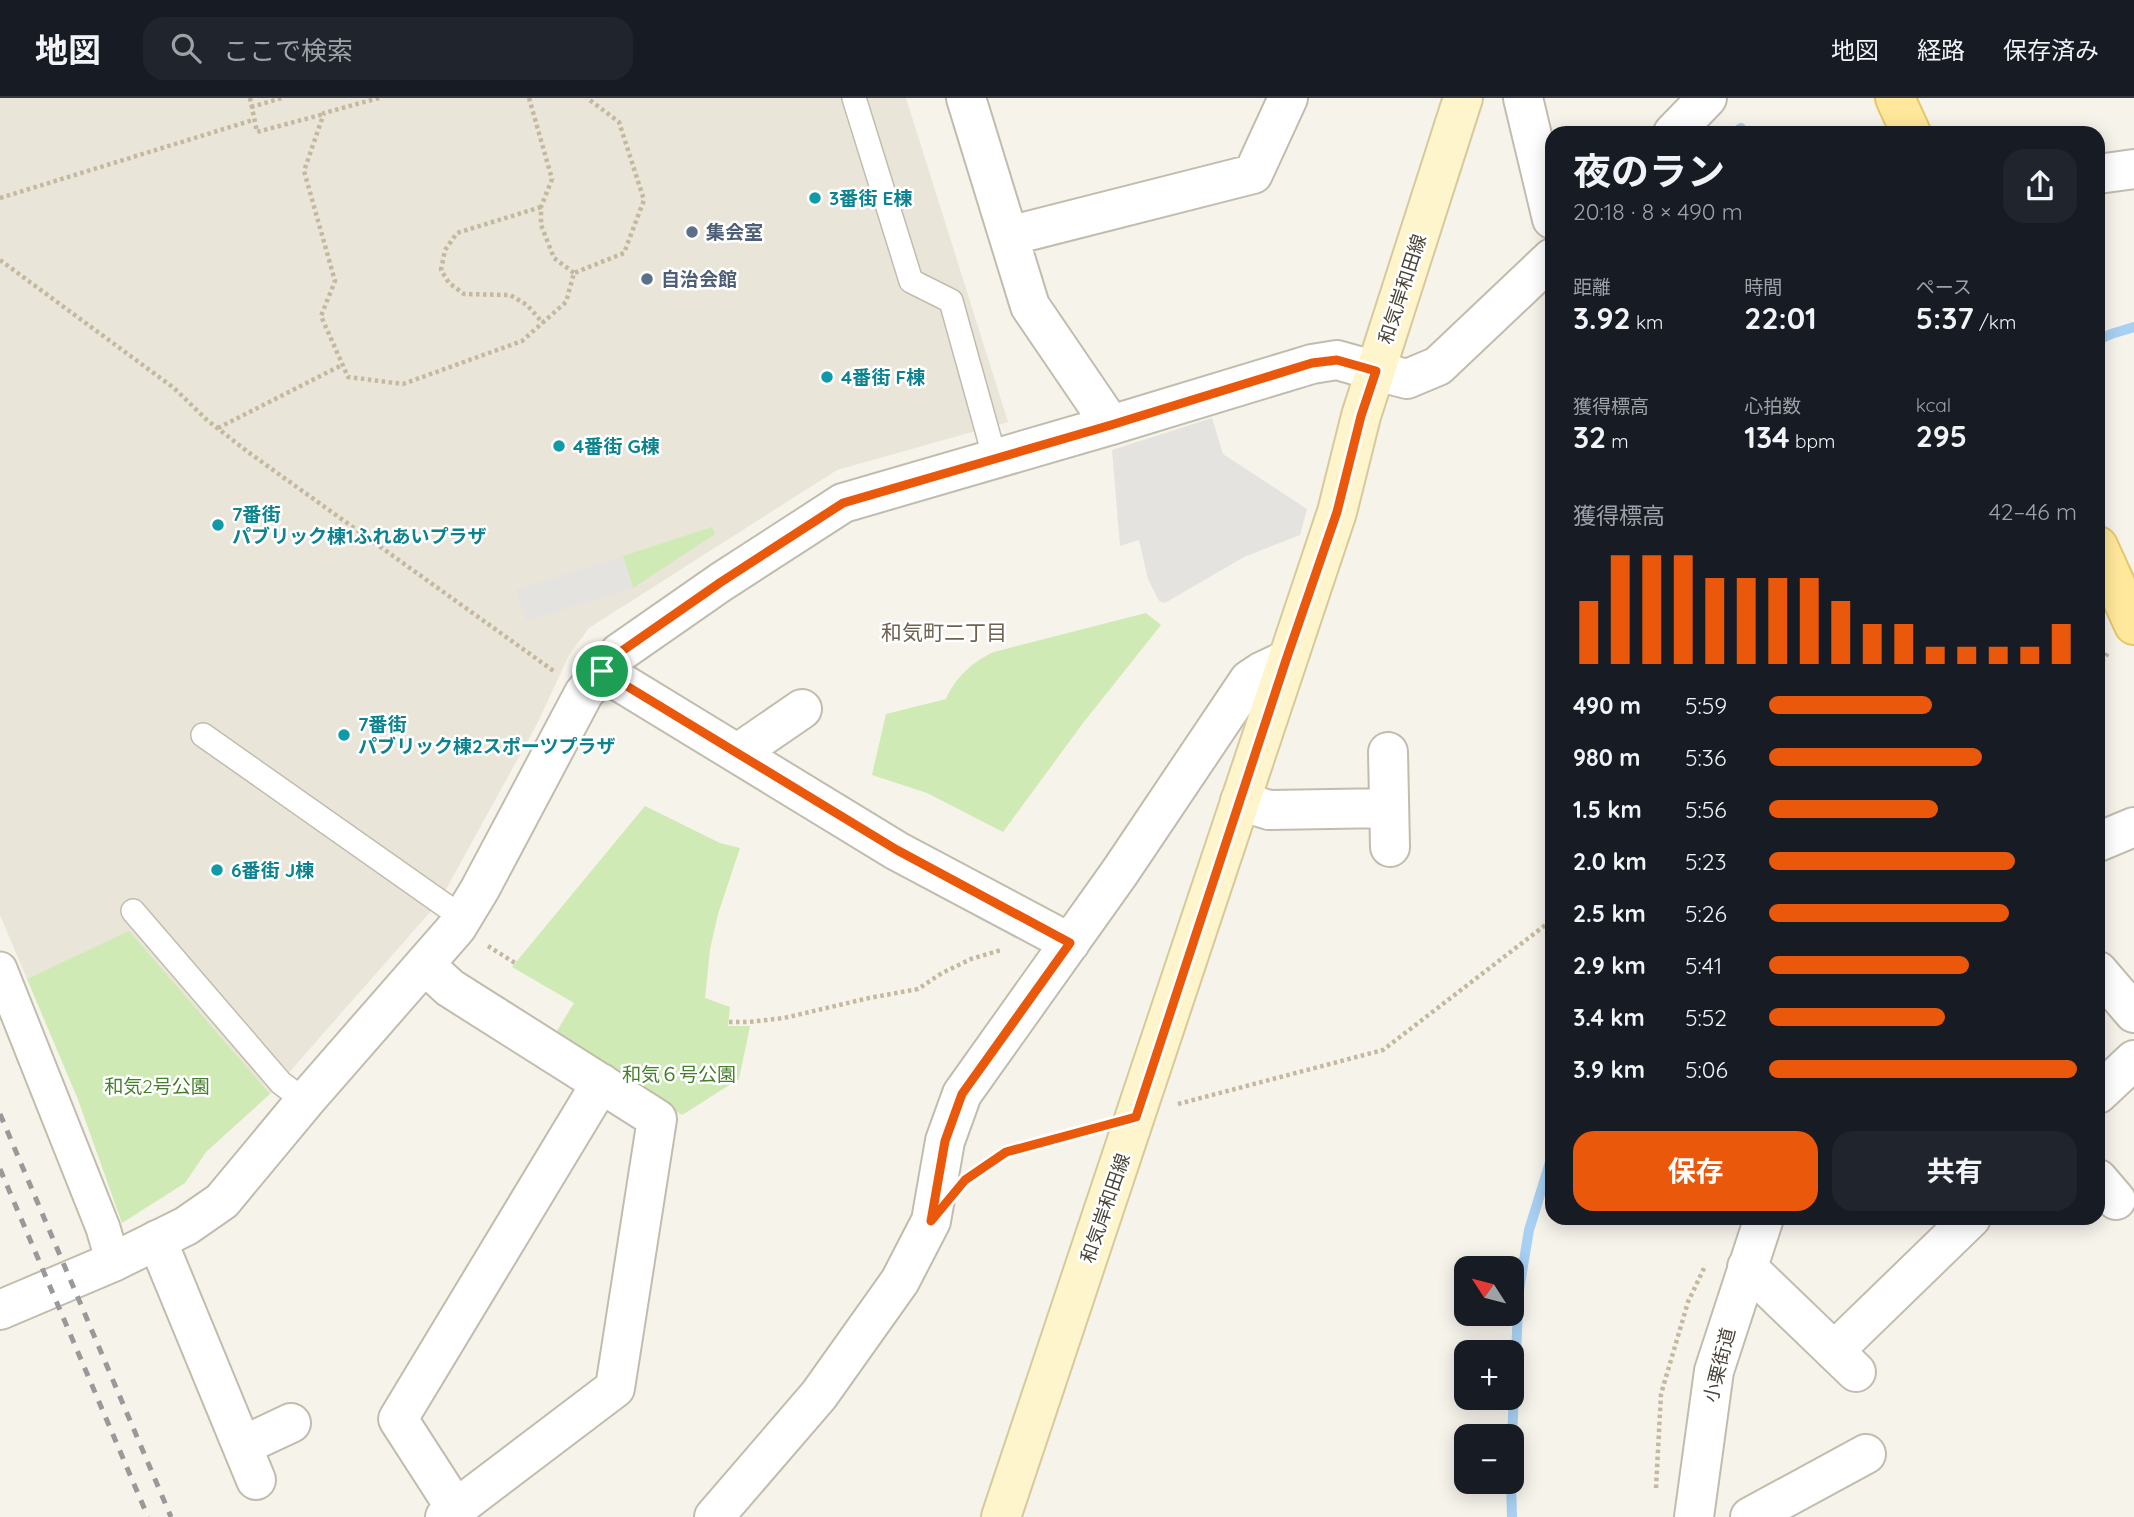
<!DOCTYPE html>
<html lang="ja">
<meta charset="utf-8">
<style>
body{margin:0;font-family:Quicksand,"Noto Sans JP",sans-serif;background:#20242c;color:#f1f3f6;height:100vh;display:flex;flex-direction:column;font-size:26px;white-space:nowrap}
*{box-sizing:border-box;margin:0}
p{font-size:23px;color:#9ea1a6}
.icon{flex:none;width:38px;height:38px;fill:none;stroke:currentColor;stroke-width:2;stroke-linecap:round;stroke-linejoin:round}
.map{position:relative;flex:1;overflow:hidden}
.side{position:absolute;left:1545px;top:28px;width:560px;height:1099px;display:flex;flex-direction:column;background:#171b24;border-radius:21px;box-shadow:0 4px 18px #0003}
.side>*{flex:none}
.needle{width:46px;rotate:306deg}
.controls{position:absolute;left:1454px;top:1158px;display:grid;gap:14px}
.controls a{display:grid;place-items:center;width:70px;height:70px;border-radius:14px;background:#171b24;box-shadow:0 4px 18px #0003;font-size:35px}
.pin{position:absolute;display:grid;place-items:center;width:60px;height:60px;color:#fff;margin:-30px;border:4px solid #fff;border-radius:50%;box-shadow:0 2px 7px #0007}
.round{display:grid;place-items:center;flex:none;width:74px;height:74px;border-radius:21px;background:#20242c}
.summary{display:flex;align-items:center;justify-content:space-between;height:119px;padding:0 28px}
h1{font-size:38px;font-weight:700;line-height:52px}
.metrics{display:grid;grid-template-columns:repeat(3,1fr);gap:10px;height:119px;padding:7px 28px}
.metrics div{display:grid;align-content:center}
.metrics b{font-size:30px;font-weight:700}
.metrics small{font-size:19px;font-weight:400}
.metrics p{font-size:19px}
.chart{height:196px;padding:14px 28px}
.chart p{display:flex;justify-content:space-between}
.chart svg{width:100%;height:126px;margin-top:7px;stroke:#ea580c;stroke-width:6}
.action{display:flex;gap:14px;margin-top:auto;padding:14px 28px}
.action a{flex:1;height:80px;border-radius:21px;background:#ea580c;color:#fff;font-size:28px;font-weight:700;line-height:80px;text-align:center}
.action a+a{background:#20242c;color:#f1f3f6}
ul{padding:0 28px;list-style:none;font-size:23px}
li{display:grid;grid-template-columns:112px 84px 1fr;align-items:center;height:52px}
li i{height:18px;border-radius:9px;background:#ea580c}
header{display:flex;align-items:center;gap:42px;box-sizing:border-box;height:98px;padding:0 35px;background:#171b24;border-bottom:2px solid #363941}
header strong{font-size:33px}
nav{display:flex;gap:38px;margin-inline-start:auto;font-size:24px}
.search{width:490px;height:63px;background:#20242c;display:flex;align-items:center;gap:18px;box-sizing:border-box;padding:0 24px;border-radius:21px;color:#9ea1a6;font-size:26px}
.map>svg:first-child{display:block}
.residential{fill:#eae5d9}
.green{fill:#cfeab4}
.parking{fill:#e5e3df}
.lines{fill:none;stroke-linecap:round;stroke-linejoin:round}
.stream{stroke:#a8d0f2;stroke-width:10}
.service-casing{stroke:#c2bcad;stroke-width:26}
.pedestrian-casing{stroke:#c2bcad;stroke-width:37}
.minor-casing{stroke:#c2bcad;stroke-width:42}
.tertiary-casing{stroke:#c2bcad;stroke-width:42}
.secondary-casing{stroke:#d6c99b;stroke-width:42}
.primary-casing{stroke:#e6c769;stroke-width:42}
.path{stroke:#c4b89e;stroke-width:4.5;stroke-dasharray:3.5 3.5;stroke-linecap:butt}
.service{stroke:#fff;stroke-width:23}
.pedestrian{stroke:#fff;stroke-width:33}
.minor{stroke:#fff;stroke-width:38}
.tertiary{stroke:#fff;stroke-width:38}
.secondary{stroke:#fff5cc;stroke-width:38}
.primary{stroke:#ffe89b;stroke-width:38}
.rail{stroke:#999;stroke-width:5;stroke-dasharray:9 9;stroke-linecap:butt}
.route-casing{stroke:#fff;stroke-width:14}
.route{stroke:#ea580c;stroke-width:9}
.culture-dot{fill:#0f9aa8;stroke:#fff;stroke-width:2.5}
.service-dot{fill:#5c6f8a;stroke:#fff;stroke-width:2.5}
.labels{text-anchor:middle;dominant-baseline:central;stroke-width:5;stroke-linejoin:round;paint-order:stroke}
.culture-label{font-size:19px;font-weight:bold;fill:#0d838f;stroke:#fff;text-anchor:start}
.service-label{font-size:19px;font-weight:bold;fill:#4e5e75;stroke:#fff;text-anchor:start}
.street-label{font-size:19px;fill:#4a4439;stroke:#fff}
.park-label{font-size:19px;fill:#457e2a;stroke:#fff}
.neighbourhood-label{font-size:21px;fill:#6d6350;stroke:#fff}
</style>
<header>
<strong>地図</strong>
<div class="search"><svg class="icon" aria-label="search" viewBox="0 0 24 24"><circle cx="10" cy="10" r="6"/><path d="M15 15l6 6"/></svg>ここで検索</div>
<nav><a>地図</a><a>経路</a><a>保存済み</a></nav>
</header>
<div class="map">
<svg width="2134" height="1419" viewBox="0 0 2134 1419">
<rect width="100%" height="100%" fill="#f6f3eb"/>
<path class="residential" d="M0,0h906l102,324 -171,48 -248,158 -20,27 -31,67 -99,180 -169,192 -141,-162 -102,47 -27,-64z"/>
<path class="green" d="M712,429l3,7 -82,54 -10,-32z
M1146,515l15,12 -78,98 -80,109 -76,-39 -55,-18 14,-61 60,-15c9,-21 27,-38 48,-47z
M645,708l75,37 20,5 -22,66 -8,35 -5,49 25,9 -2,19h22l-11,53 -57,36 -127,-81 19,-31 -62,-36z
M129,833l141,163 -64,58 -21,31 -63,40 -45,-126 -50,-118z"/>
<path class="parking" d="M1212,320l11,36 84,55 -7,26 -56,22 -79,46 -6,-2 -11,-22 -9,-39 -19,6 -8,-96z
M623,458l10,32 -107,33 -10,-31z"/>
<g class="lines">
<path class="stream" d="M1734,35l7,-5
M2098,242l13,-6 23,-7
M1512,1339l7,-147 10,-60 23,-74
M1511,1384l1,35"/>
<defs>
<path id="service" d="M854,0l57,183 40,20 44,158
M203,637l260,183
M133,813l148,172 24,18"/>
<path id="pedestrian" d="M0,871l103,259 10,34"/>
<path id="minor" d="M966,0l64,208 81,119
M1523,0l29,121
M1673,35l34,-35
M2098,76l36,-5
M1009,138l244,-62 35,-76
M1376,273l31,8 31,-13 114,-108
M602,573l295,180 173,92
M1388,654l2,95
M738,655l64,-44
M1240,703l29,9 120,-2
M2098,744l36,-15
M425,867l25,23 207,131 -42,269 -170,129
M2098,873l36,42
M2098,996l36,-34
M2098,1081l18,21
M157,1142l99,240
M1747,1169l109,105
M0,1212l113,-48
M1834,1253l137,-133
M242,1348l49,-23
M456,1411l-58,-90 203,-336
M714,1419l105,-122 81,-114 31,-60 14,-80 17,-47 158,-222 129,-192 12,-8 25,-12
M1694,1419l20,-146 50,-153
M1750,1419l116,-63"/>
<path id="tertiary" d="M113,1164l73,-36 36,-25 83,-100 152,-174 23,-38 104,-196 35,-40 102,-71 122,-79 268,-78 201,-61 25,-4 39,11"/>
<path id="secondary" d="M1001,1419l336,-1005 24,-96 102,-318"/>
<path id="primary" d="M1895,0l16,35
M2098,448l36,79"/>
</defs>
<use href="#service" class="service-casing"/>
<use href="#pedestrian" class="pedestrian-casing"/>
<use href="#minor" class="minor-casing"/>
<use href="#tertiary" class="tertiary-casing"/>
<use href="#secondary" class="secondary-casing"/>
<use href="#primary" class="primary-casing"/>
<path class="path" d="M250,0l7,34 67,-18
M379,0l-55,15 -20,58 31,110 -14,35 27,61 55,7 119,-43 44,-39 8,-29 50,-20 20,-53 -25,-78 -32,-24
M529,0l23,81 -11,28v18l13,33 20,15
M251,9l31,-9
M0,100l253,-78
M541,109l-84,26 -12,17 -4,20 8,13 15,11 46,1 17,10 16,18
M0,162l174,128 33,32 41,32 307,220
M218,330l124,-63
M2098,570l10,-15
M488,848l27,17
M729,924h20l35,-4 85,-20 49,-9 24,-16 29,-14 30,-9
M1178,1006l205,-54 169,-130
M979,1072l27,-18 85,-22
M1656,1390l5,-94 27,-92 17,-36"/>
<use href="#service" class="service"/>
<use href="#pedestrian" class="pedestrian"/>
<use href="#minor" class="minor"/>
<use href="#tertiary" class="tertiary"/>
<use href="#secondary" class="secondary"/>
<use href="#primary" class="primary"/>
<path class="rail" d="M0,1016l171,403
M0,1071l148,348"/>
</g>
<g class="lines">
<defs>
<path id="route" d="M1337,262l39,11 -15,45 -24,96 -51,148 -150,457 -130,35 -41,28 -34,41 14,-80 17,-47 108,-151 -173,-93 -295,-179 17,-18 102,-71 122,-79 268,-78 201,-62z"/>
</defs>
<use href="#route" class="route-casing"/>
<use href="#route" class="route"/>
</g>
<g class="culture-dot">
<circle cx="815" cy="100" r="7"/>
<circle cx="827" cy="279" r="7"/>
<circle cx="559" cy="348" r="7"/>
<circle cx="218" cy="427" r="7"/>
<circle cx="344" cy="637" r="7"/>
<circle cx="217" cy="772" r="7"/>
</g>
<g class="service-dot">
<circle cx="692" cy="134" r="7"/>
<circle cx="647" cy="181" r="7"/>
</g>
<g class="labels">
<g class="culture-label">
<text x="829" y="100">3番街 E棟</text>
<text x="841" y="279">4番街 F棟</text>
<text x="573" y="348">4番街 G棟</text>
<text x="232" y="416">7番街<tspan x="232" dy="22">パブリック棟1ふれあいプラザ</tspan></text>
<text x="358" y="626">7番街<tspan x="358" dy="22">パブリック棟2スポーツプラザ</tspan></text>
<text x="231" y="772">6番街 J棟</text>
</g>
<g class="service-label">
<text x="706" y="134">集会室</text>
<text x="661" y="181">自治会館</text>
</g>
<g class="street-label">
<text transform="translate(1402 191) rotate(-72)">和気岸和田線</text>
<text transform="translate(1105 1110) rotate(-71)">和気岸和田線</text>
<text transform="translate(1719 1267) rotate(-76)">小栗街道</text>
</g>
<g class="park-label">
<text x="679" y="976">和気６号公園</text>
<text x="157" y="988">和気2号公園</text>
</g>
<g class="neighbourhood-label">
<text x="944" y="534">和気町二丁目</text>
</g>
</g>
</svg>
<div class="controls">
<a><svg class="needle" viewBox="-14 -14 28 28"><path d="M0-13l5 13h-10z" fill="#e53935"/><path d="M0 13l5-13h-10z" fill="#9ea1a6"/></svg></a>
<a>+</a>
<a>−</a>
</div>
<div class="pin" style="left:602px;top:573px;background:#1e9e55"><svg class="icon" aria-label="arrive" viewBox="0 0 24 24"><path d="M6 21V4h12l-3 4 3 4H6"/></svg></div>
<section class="side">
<div class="summary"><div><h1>夜のラン</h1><p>20:18 · 8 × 490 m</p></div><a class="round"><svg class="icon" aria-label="share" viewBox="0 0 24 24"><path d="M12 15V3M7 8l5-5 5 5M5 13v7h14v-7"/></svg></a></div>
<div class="metrics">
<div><p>距離</p><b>3.92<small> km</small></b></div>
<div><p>時間</p><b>22:01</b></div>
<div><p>ペース</p><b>5:37<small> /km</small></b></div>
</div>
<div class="metrics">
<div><p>獲得標高</p><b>32<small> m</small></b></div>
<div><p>心拍数</p><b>134<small> bpm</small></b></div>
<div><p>kcal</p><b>295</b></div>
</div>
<div class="chart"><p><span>獲得標高</span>42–46 m</p>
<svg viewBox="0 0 160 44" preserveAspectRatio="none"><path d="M5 44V22M15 44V6M25 44V6M35 44V6M45 44V14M55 44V14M65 44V14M75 44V14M85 44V22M95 44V30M105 44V30M115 44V38M125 44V38M135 44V38M145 44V38M155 44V30"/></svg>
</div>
<ul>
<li><b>490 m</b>5:59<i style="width:53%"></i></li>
<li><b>980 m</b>5:36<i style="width:69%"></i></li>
<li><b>1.5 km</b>5:56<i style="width:55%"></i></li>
<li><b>2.0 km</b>5:23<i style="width:80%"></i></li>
<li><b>2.5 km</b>5:26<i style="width:78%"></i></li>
<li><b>2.9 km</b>5:41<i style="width:65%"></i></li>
<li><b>3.4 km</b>5:52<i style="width:57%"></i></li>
<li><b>3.9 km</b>5:06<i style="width:100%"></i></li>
</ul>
<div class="action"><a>保存</a><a>共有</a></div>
</section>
</div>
